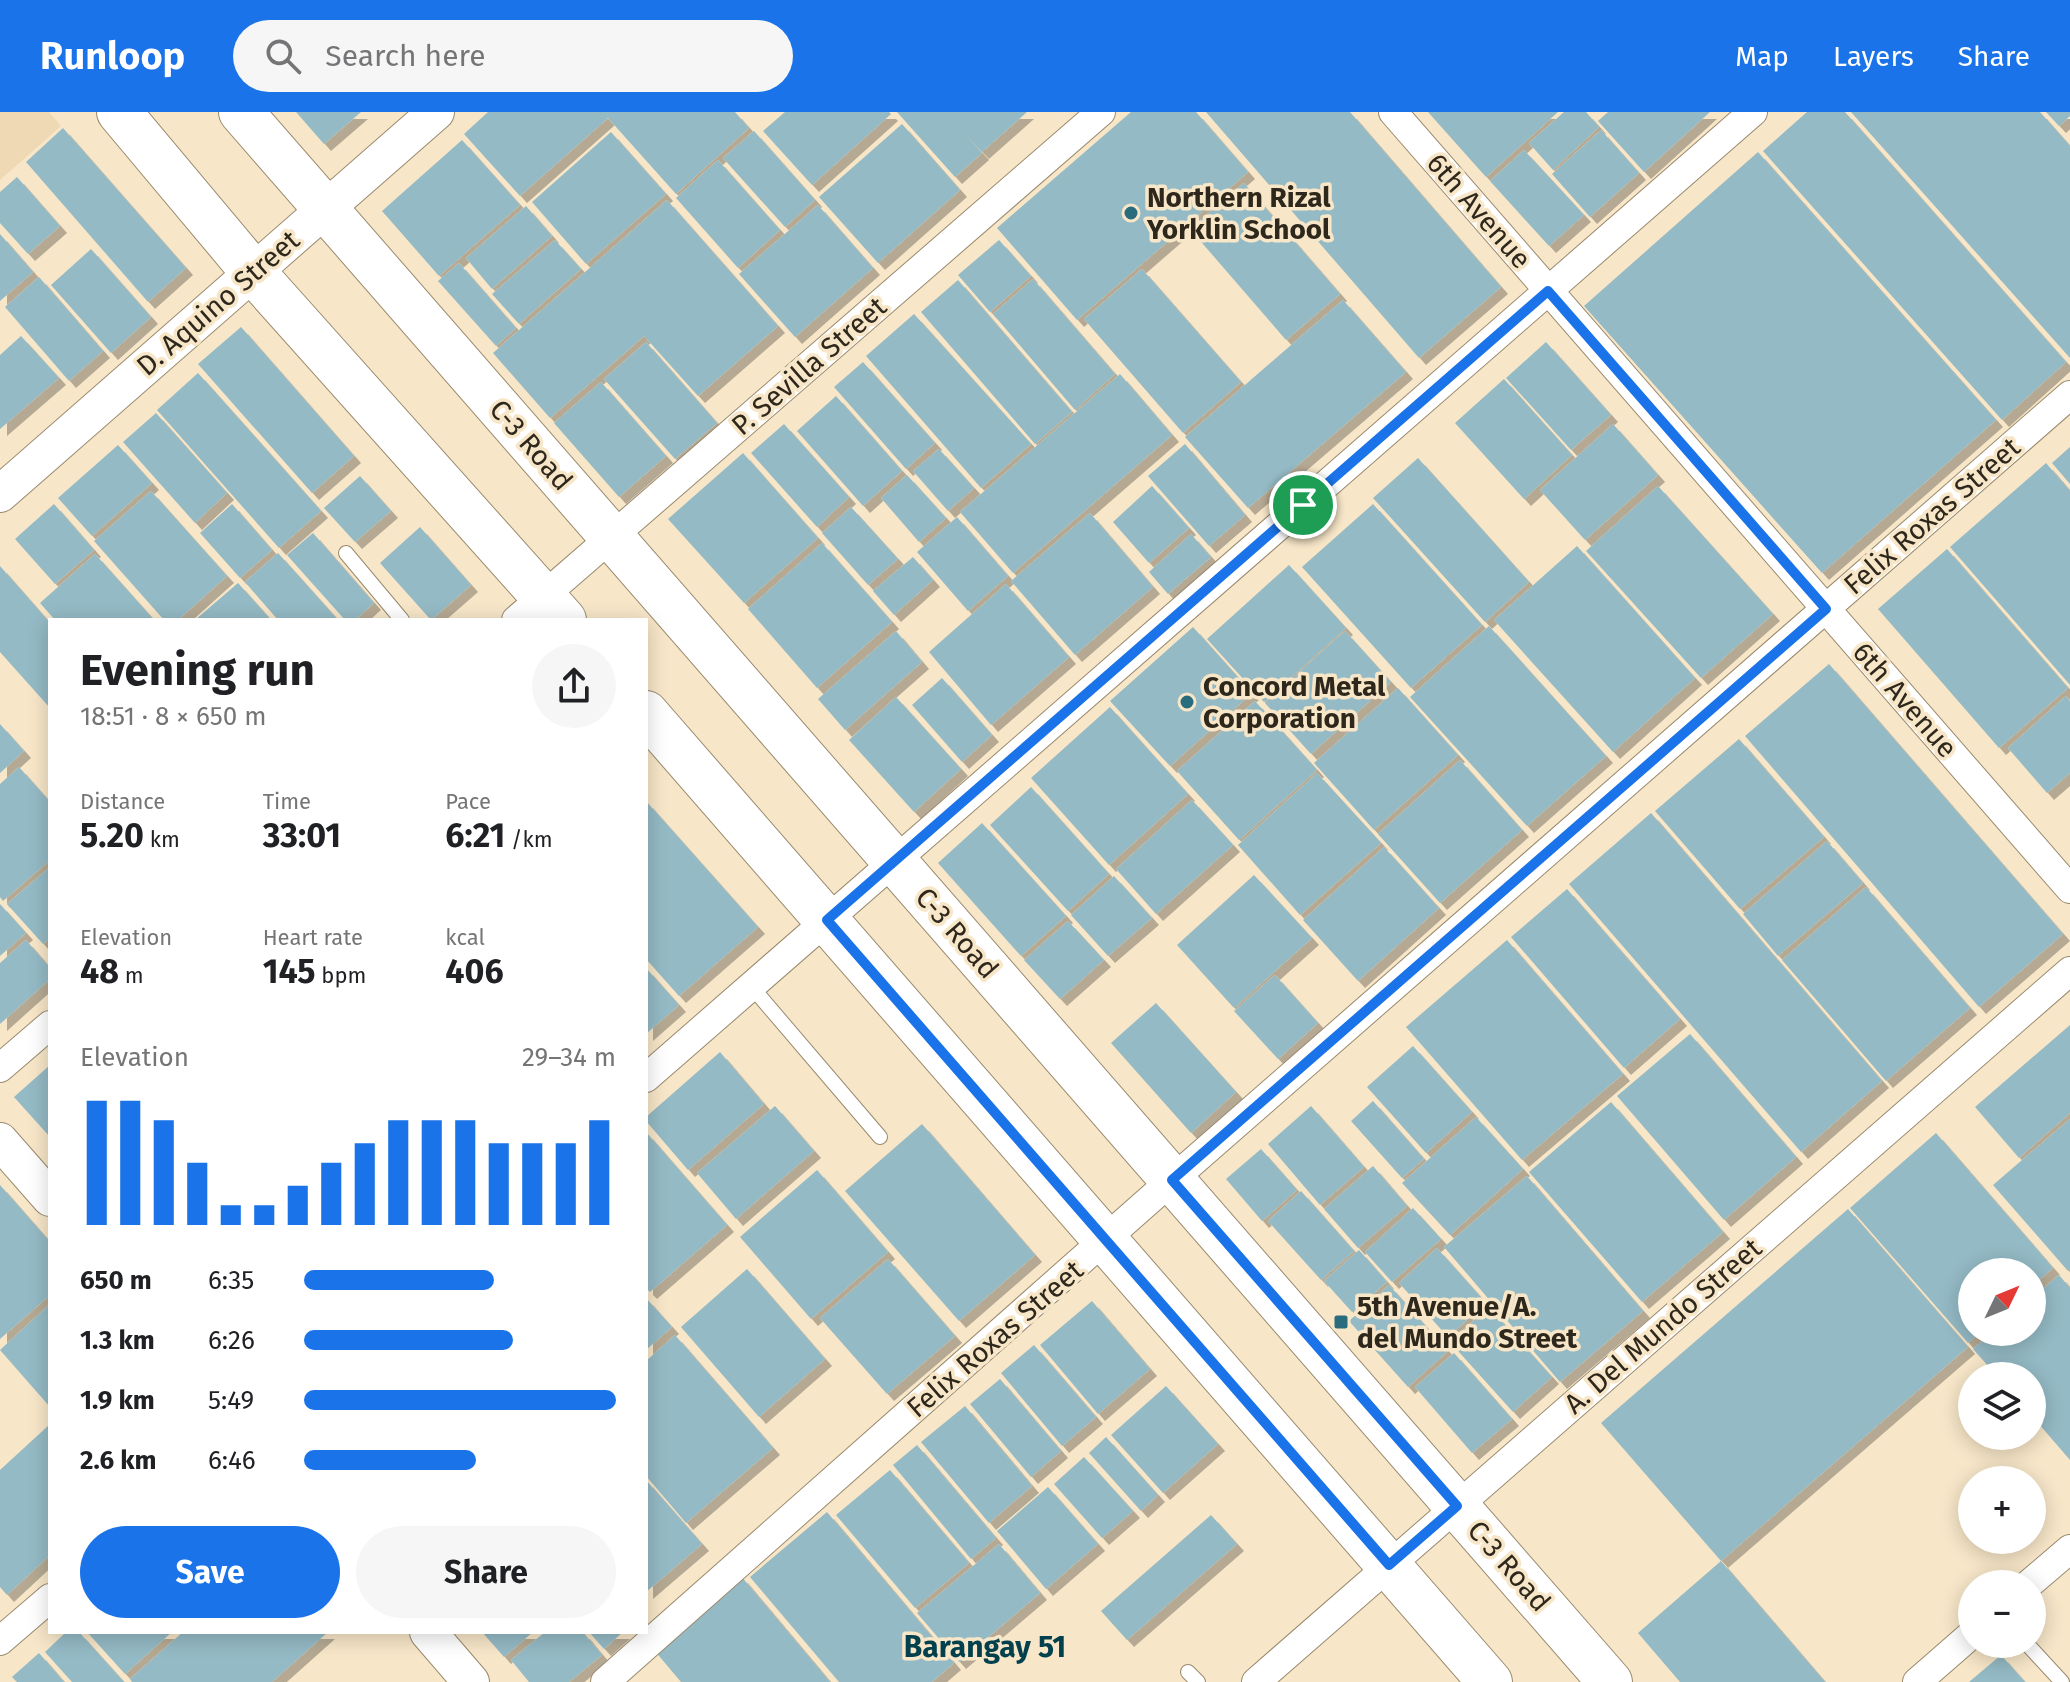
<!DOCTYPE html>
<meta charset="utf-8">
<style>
body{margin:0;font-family:"Fira Sans",sans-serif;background:#f6f6f6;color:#202124;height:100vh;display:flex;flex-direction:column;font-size:30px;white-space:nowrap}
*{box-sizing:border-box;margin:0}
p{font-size:26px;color:#757577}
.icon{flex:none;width:44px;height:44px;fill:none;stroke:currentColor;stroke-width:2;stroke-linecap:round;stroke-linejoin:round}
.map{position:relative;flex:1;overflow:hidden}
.drawer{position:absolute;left:48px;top:506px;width:600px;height:1016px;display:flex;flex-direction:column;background:#fff;border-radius:0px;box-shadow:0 4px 20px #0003}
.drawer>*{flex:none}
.needle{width:52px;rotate:47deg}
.buttons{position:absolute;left:1958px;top:1146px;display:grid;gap:16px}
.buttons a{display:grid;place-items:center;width:88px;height:88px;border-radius:50%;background:#fff;box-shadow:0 4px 20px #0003;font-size:40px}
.pin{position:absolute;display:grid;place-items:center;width:68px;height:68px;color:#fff;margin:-34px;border:4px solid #fff;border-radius:50%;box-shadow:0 2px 8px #0007}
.round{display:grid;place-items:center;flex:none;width:84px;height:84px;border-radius:42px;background:#f6f6f6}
.head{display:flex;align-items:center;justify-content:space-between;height:136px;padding:0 32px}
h1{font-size:44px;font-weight:700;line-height:60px}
.figures{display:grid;grid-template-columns:repeat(3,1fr);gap:12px;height:136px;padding:8px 32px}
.figures div{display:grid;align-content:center}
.figures b{font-size:34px;font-weight:700}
.figures small{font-size:22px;font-weight:400}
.figures p{font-size:22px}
.chart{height:224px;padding:16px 32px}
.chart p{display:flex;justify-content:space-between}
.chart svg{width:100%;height:144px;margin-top:8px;stroke:#1a73e8;stroke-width:6}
.button{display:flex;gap:16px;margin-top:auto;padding:16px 32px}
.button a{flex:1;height:92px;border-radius:48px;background:#1a73e8;color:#fff;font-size:32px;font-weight:700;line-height:92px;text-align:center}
.button a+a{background:#f6f6f6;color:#202124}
ul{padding:0 32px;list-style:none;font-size:26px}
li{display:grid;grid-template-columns:128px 96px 1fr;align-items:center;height:60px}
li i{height:20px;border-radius:10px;background:#1a73e8}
header{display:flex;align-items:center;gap:48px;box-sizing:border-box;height:112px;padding:0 40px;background:#1a73e8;color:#fff}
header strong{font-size:38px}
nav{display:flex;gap:44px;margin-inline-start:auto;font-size:28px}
.search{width:560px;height:72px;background:#f6f6f6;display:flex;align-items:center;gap:20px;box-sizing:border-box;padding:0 28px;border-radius:44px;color:#757577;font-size:30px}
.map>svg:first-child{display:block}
.built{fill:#eed9b4}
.building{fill:#94bac5;filter:url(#shadow)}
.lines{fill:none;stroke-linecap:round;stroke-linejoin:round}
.service-casing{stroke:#998a6e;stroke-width:16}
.minor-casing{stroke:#998a6e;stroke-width:30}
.tertiary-casing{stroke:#998a6e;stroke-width:38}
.primary-casing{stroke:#998a6e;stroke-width:46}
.service{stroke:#fff;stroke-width:14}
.minor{stroke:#fff;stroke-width:28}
.tertiary{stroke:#fff;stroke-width:36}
.primary{stroke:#fff;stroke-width:44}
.route-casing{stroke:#fff;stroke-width:16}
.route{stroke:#1a73e8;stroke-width:10}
.poi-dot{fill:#286c7d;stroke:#f7e6c8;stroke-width:3}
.labels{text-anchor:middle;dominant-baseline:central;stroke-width:7;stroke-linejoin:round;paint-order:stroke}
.poi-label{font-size:28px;font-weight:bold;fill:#2d271c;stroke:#f7e6c8;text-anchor:start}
.street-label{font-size:28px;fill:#2d271c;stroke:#f7e6c8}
.neighbourhood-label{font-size:30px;font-weight:bold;fill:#02404d;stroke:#f7e6c8}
</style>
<header>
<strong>Runloop</strong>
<div class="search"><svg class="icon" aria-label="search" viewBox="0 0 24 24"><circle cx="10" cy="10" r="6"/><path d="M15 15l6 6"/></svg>Search here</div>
<nav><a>Map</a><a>Layers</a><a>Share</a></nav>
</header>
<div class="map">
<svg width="2070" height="1570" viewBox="0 0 2070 1570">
<defs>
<filter id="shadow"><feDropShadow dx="7" dy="7" stdDeviation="0" flood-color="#0004"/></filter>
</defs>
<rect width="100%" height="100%" fill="#f7e6c8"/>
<path class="built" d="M0,0h49l12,14 -61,54z"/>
<path class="building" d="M296,0h65l-37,32z
M488,0h247l14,16 -73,66 -68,-76 -88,78 -56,-62z
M785,0h104l2,2 -79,71 -49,-54z
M897,0h130l-45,40 -19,-20 19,21 -27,24z
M1131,0h65l52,60 -171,148 -80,-92z
M1206,0h144l151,175 -82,71z
M1428,0h130l-72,65z
M1564,0h22l13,15 -46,43 -24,-27z
M1608,0h102l-66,60 -46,-51z
M1807,0h38l221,250 -64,58 -239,-269z
M1851,0h189l30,34v212z
M2046,0h24v4l-11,10z
M902,12l58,66 -82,73 -59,-66z
M63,16l123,140 -38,34 -122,-140z
M1601,18l38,43 -49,44 -38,-43z
M754,19l61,69 -30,27 -62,-69z
M611,20l55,62 -80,70 -54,-62z
M462,28l58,65 -81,71 -57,-65z
M1524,38l60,65 -35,31 -59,-65z
M1758,40l238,268 -174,153 -238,-267z
M718,48l62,70 -42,38 -62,-70z
M17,65l43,49 -32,28 -28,-31v-31z
M1244,71l96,111 -54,46 -96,-111z
M667,88l111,126 -80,70 -54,-60 -94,82 -57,-65z
M818,93l55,63 -78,69 -56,-63z
M526,94l26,30 -60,53 -26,-31z
M0,122l33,38 -33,29z
M555,128l26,29 -62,55 -27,-30z
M999,128l32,36 -41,36 -32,-37z
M91,137l60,68 -40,36 -60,-68z
M459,151l57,65 -20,18 -58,-65z
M1142,157l99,113 -58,51 -99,-114z
M39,165l64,74 -34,30 -64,-74z
M1033,167l82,95 -40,36 -82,-96z
M958,168l114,132 -37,32 -114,-132z
M1343,188l63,72 -158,136 -63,-71z
M914,202l117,130 -50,44 -115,-132z
M241,215l113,129 -42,37 -114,-129z
M21,224l38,42 -59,51v-74z
M646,230l71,81 -42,36 -71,-80z
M1546,230l65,73 -40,35 -65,-72z
M863,250l72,81 -29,26 -72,-82z
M198,261l123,138 -42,37 -122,-138z
M1120,262l52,61 -159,138 -53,-61z
M1504,267l68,76 -48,44 -69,-76z
M601,270l65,74 -47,41 -65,-74z
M836,284l66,75 -39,35 -66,-75z
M156,301l71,80 -32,30 -72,-81z
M784,312l65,73 -32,30 -66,-74z
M1613,312l45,51 -73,65 -45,-50z
M1185,332l60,71 -36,31 -61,-70z
M118,333l34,38 -60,53 -34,-38z
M2070,335v37l-18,-21z
M939,337l35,39 -26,23 -35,-40z
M743,341l75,85 -74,65 -76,-84z
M1418,346l111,124 -44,40 -112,-124z
M2046,351l24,28v194l-120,-138z
M907,363l39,43 -27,24 -38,-44z
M360,364l31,35 -36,31 -31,-34z
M1152,374l37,42 -40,35 -36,-41z
M1658,374l115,128 -72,64 -115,-127z
M151,379l76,85 -49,44h-14l-70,-79z
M54,392l40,46 -39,34 -40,-45z
M232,392l40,46 -32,28 -40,-45z
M1373,392l109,121 -71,63 -109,-121z
M851,395l47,52 -30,26 -46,-52z
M1090,401l63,74 -78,68 -64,-74z
M957,405l51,59 -40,35 -51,-59z
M420,415l51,58 -40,35 -51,-57z
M313,421l61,70 -19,17h-10l-58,-65z
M1191,422l20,23 -43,37 -19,-22z
M822,431l70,79 -75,66 -69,-79z
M1577,434l118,132 -82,74 -119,-132z
M1947,437l121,139 -69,60 -121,-139z
M278,441l60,67h-60l-33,-38z
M95,442l59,66h-99l-15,-17z
M913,445l20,23 -39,35 -21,-24z
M1289,453l57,63 -82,74 -57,-63z
M0,454l50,57v85l-50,-56z
M238,471l33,37h-76z
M1006,472l63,73 -78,68 -62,-73z
M1489,514l117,130 -79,70 -117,-129z
M1193,515l59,66 -82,73 -60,-65z
M896,519l26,31 -77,68 -27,-31z
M1345,519l46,51 -80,72 -46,-51z
M1829,552l234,270 -84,73 -234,-271z
M942,566l50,57 -30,27 -50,-57z
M1398,576l60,67 -84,75 -60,-67z
M2066,584l4,5v72l-23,20 -39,-45z
M896,585l65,72 -47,43 -65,-72z
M1255,589l62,69 -78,70 -62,-69z
M1110,595l78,87 -79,71 -78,-87z
M0,612l24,27 -24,22z
M1739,627l85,98 -84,72 -85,-98z
M1460,648l62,70 -82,73 -62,-69z
M19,655l31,35v58l-47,41 -3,-4v-113z
M1317,661l64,70 -81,72 -62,-70z
M1031,675l78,87 -41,37 -78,-86z
M1192,688l41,45 -77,69 -40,-45z
M646,689l112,126 -79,69 -33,-37z
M1651,701l231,268 -81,71 -232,-268z
M982,711l84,93 -45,40 -83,-93z
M1827,729l36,42 -85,73 -35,-42z
M1384,735l55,61 -81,73 -55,-61z
M50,755v71l-7,6 -36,-40z
M1254,763l58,63 -78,70 -57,-63z
M1114,764l38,42 -44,38 -37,-41z
M1866,775l104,121 -84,73 -104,-121z
M1567,777l113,130 -56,49 -113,-131z
M0,792l26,29 -26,23z
M1068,809l36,39 -44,39 -36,-39z
M26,828l24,28v11l-50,45v-61z
M1507,828l116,134 -101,86 -116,-133z
M646,856l33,37 -33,29z
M1275,863l43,48 -40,36 -44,-48z
M1156,891l80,89 -45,41 -80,-90z
M2070,913v88l-51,45 -44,-51z
M1690,922l106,123 -72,63 -107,-124z
M1413,934l59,66 -46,41 -59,-66z
M720,940l44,52 -76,66 -42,-49v-4z
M50,953v72l-36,-40z
M1373,989l51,58 -22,19 -51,-57z
M1611,990l112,130 -81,70 -113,-130z
M775,994l39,45 -78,68 -39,-46z
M1311,994l53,61 -44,38 -52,-61z
M1476,1005l47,52 -73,66 -48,-52z
M2070,1007v150l-2,2 -75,-86z
M922,1012l113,131 -76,66 -114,-130z
M646,1020l81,93 -77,67 -4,-4z
M1936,1021l117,135 -21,18v-14h-60v60h8l-12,11 -118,-135z
M1261,1037l36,41 -35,31 -36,-42z
M1373,1054l34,40 -49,42 -34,-39z
M817,1058l71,82 -77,67 -71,-82z
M1527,1064l116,135 -83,71 -116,-135z
M0,1073l50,57v53l-50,44z
M1301,1079l53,60 -33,29 -53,-59z
M1413,1096l28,31 -49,43 -27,-30z
M1848,1097l120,138 -247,214 104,121h-145l-42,-49 83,-72 -120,-138z
M1437,1136l49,55 -38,34 -49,-54z
M1359,1138l28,32 -35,30 -28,-31z
M888,1147l67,77 -68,58 -67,-76z
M747,1157l78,90 -66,58 -78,-90z
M2059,1163l11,13v172l-38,-44v-40h-35l-24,-27 20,-17h39v-34z
M1389,1173l59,66 -40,36 -59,-66z
M646,1186l26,29 -26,23z
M1092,1189l58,68 -52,45 -58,-69z
M50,1192v103l-50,-57z
M1489,1195l63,70 -39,35 -63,-70z
M675,1223l98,113 -87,75 -40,-47v-115z
M1034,1233l62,72 -34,29 -61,-73z
M1454,1241l58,66 -40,34 -57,-66z
M1000,1267l61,72 -30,26 -61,-73z
M1166,1274l52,58 -55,49 -52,-58z
M965,1294l67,80 -43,37 -68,-81z
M49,1313l1,130 -43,40 -7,-8v-117z
M1106,1325l52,58 -17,16 -52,-58z
M917,1333l79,93 -25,21 -78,-94z
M1084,1345l49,54 -31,27 -48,-54z
M890,1358l79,93 -54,45 -79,-93z
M646,1368l56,64 -56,48z
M1048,1375l50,57 -52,45 -49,-58z
M827,1400l127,151 -22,19h-93l-89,-105z
M1211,1403l26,29 -110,96 -26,-29z
M999,1432l41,49 -81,69 -42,-49z
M741,1464l89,106h-149l-27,-32z
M66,1520h13l45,50h-52l-27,-30z
M87,1520h85l-47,42z
M183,1520h145l-56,50h-140l-2,-3z
M482,1520h51l-29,25z
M545,1520h38l19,23 -33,27h-40l-18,-22z
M589,1520h34l-19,17z
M39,1541l25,29h-47l-5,-5z
M2001,1543l24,27h-56z"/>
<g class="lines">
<defs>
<path id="service" d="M346,441l56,67
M751,874l129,151
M2027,1532l35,38
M1188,1560l10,10"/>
<path id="minor" d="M1393,0l677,777
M516,508l585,-508
M0,956l50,-43
M646,966l1107,-966
M2029,1472l41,-35
M0,1529l50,-43
M605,1570l567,-502 898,-785
M1256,1570l814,-711
M1917,1570l55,-48"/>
<path id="tertiary" d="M0,382l436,-382
M0,1029l50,57
M428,1520l43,50"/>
<path id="primary" d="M119,0l134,160 311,348
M241,0l1369,1570
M646,601l844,969"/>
</defs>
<use href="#service" class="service-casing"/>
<use href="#minor" class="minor-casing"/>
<use href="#tertiary" class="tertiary-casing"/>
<use href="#primary" class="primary-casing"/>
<use href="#service" class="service"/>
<use href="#minor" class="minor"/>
<use href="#tertiary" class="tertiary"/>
<use href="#primary" class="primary"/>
</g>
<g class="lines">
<defs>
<path id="route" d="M1548,179l278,318 -654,571 285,326 -68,59 -562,-645z"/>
</defs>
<use href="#route" class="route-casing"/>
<use href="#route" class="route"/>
</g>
<g class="poi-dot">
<circle cx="1131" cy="101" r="8"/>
<circle cx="1187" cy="590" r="8"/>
<rect x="1333" y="1202" width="16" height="16" rx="4"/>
</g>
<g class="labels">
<g class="poi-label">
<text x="1147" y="85">Northern Rizal<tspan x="1147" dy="32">Yorklin School</tspan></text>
<text x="1203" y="574">Concord Metal<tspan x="1203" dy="32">Corporation</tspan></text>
<text x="1357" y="1194">5th Avenue/A.<tspan x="1357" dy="32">del Mundo Street</tspan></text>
</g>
<g class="street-label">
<text transform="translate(1479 99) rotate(49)">6th Avenue</text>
<text transform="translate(218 191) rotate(-41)">D. Aquino Street</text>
<text transform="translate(809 254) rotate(-41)">P. Sevilla Street</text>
<text transform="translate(531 333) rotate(49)">C-3 Road</text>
<text transform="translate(1932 404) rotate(-41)">Felix Roxas Street</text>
<text transform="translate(1905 588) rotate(49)">6th Avenue</text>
<text transform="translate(957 821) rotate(49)">C-3 Road</text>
<text transform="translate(1663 1214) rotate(-41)">A. Del Mundo Street</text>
<text transform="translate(995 1227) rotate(-41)">Felix Roxas Street</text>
<text transform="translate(1509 1454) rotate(49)">C-3 Road</text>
</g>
<g class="neighbourhood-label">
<text x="985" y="1535">Barangay 51</text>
</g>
</g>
</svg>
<div class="buttons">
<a><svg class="needle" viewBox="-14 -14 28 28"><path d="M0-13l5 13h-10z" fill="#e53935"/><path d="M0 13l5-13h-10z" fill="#757577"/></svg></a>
<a><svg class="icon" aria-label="layers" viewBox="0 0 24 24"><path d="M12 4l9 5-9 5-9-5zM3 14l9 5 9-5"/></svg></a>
<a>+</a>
<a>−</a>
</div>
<div class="pin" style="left:1303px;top:393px;background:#1e9e55"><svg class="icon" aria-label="arrive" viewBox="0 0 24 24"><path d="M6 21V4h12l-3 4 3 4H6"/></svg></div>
<section class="drawer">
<div class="head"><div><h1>Evening run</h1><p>18:51 · 8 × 650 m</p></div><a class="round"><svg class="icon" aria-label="share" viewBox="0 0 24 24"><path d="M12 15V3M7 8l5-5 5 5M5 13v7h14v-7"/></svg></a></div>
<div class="figures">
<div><p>Distance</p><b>5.20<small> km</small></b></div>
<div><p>Time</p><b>33:01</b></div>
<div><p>Pace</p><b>6:21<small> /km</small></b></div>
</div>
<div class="figures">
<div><p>Elevation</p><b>48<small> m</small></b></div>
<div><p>Heart rate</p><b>145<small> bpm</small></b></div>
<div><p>kcal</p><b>406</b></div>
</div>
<div class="chart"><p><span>Elevation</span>29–34 m</p>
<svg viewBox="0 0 160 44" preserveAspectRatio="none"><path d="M5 44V6M15 44V6M25 44V12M35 44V25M45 44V38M55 44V38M65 44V32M75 44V25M85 44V19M95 44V12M105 44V12M115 44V12M125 44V19M135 44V19M145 44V19M155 44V12"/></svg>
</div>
<ul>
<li><b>650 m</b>6:35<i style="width:61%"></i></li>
<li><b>1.3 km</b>6:26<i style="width:67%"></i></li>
<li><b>1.9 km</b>5:49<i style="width:100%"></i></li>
<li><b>2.6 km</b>6:46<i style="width:55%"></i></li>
</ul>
<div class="button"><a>Save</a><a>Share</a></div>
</section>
</div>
